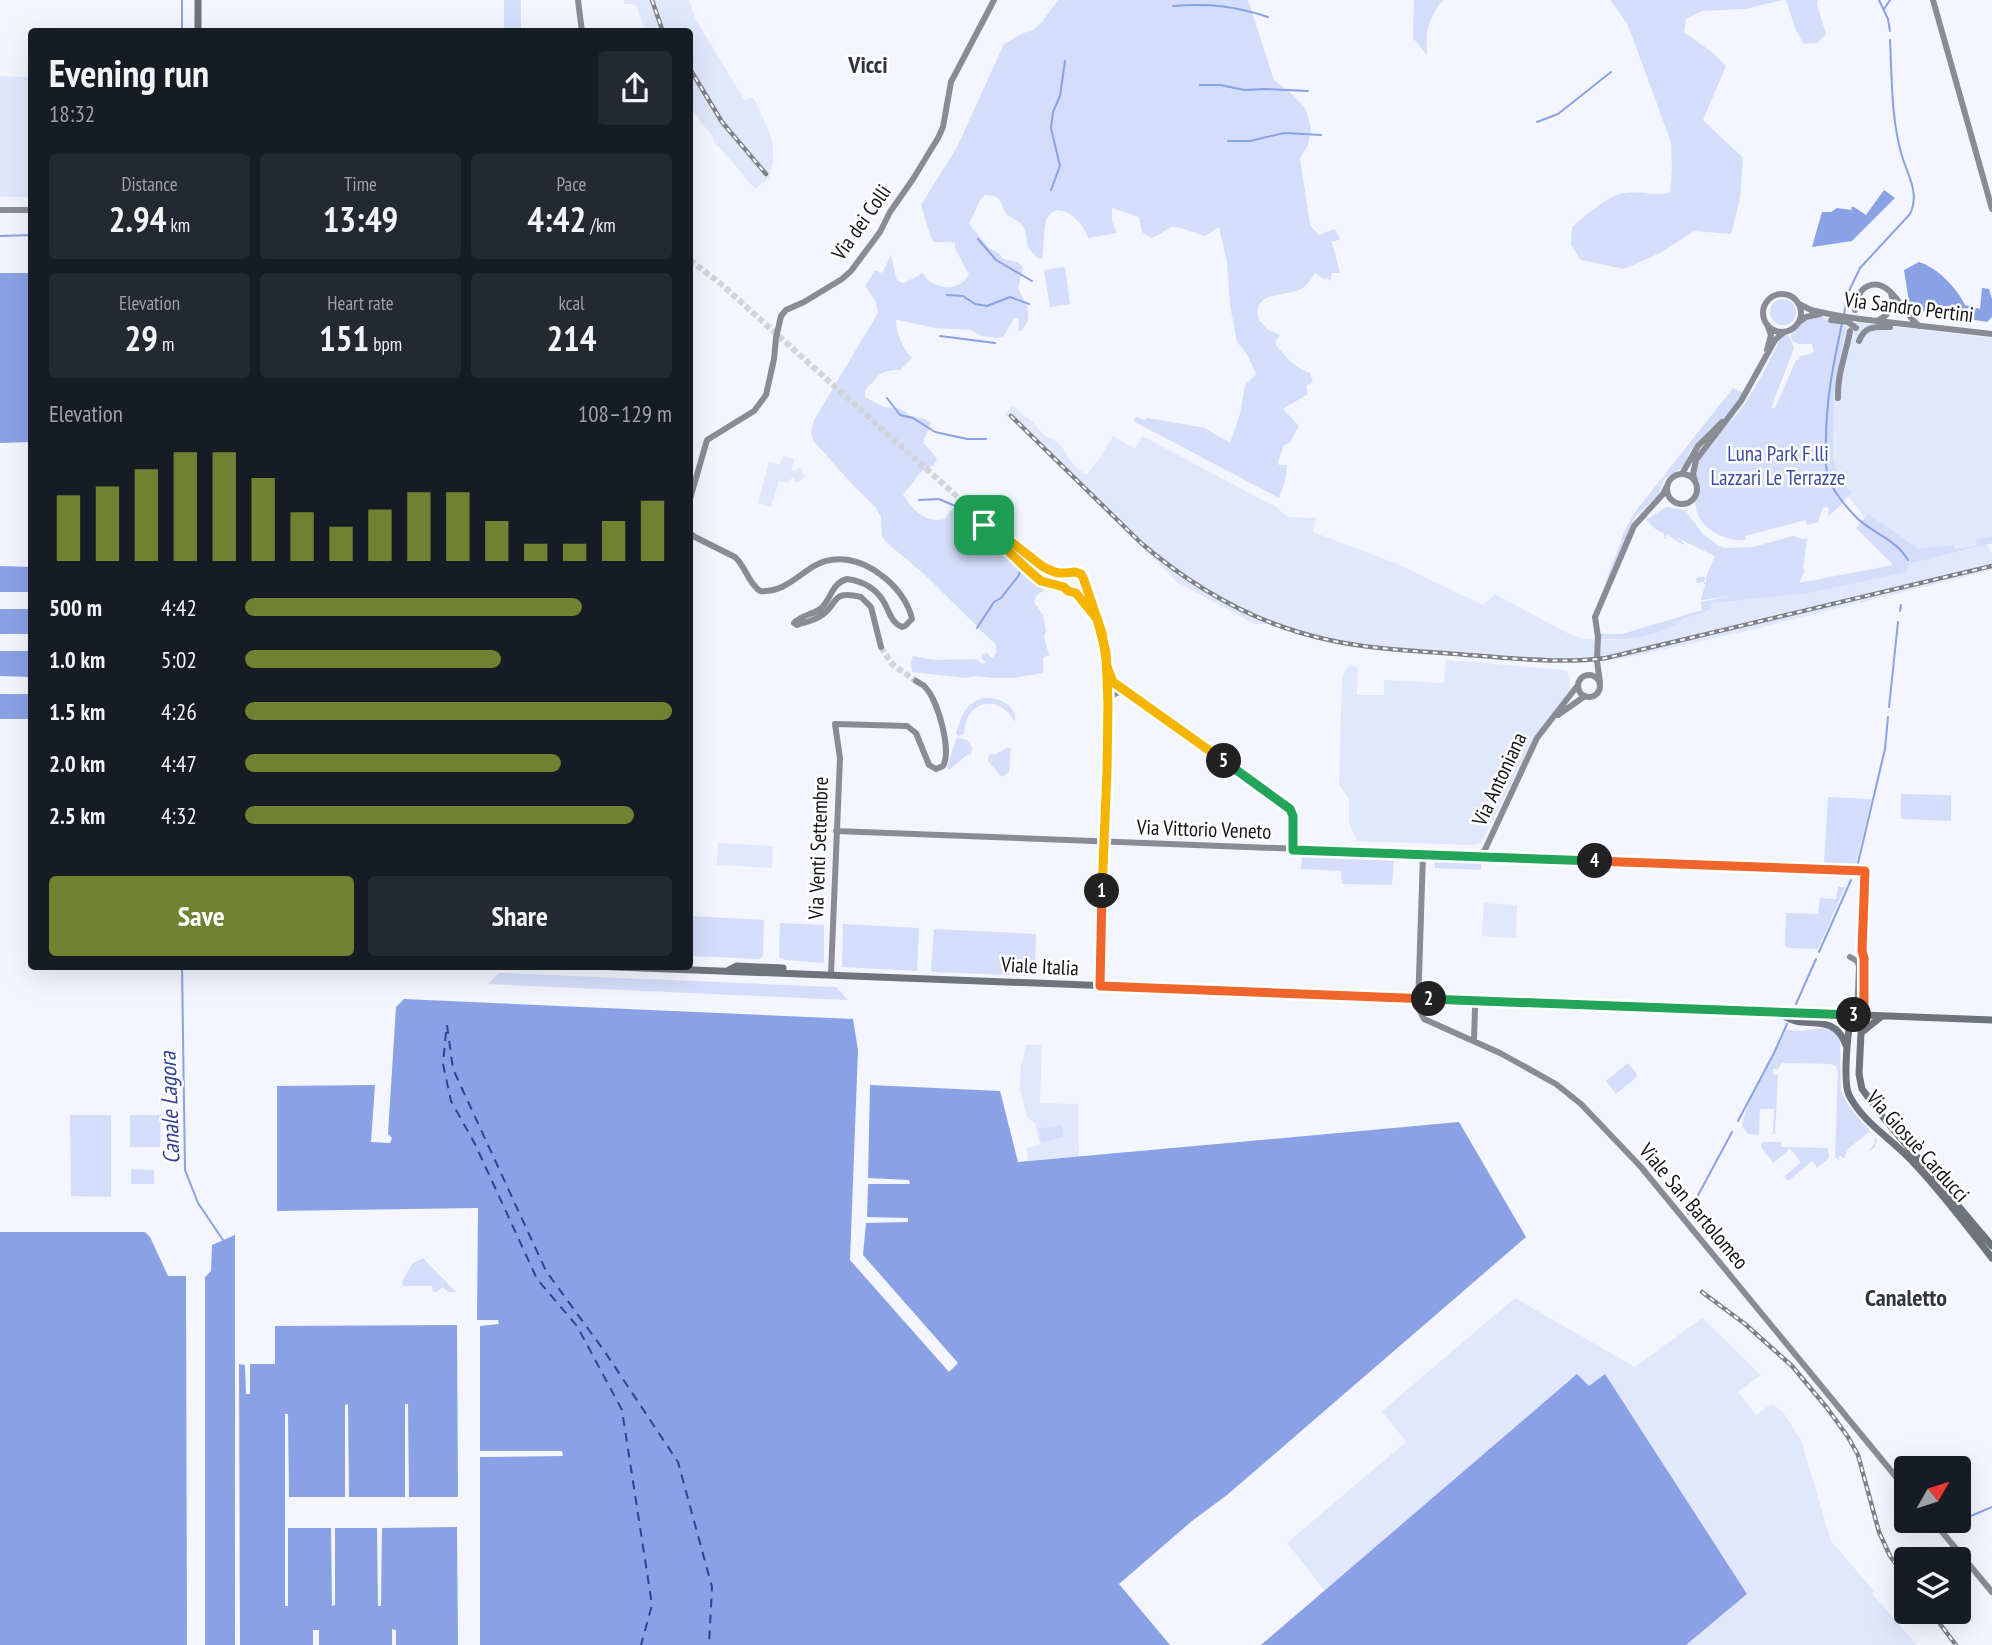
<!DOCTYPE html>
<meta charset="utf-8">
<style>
body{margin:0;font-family:"PT Sans Narrow",sans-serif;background:#242831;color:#f1f3f6;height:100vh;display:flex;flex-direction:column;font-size:26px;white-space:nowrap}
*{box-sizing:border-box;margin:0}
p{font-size:23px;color:#9ea1a6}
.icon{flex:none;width:38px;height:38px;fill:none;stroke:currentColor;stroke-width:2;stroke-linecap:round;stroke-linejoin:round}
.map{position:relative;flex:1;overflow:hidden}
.panel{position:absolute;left:28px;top:28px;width:665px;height:942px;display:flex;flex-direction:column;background:#171b24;border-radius:7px;box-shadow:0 7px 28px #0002}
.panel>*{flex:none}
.needle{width:46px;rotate:51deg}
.controls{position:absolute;left:1894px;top:1456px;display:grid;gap:14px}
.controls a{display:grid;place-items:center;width:77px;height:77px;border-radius:7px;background:#171b24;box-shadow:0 7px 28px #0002;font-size:35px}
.pin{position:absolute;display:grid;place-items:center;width:60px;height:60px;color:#fff;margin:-30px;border-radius:14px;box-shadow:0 4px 10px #0006}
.km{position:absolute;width:35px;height:35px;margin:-18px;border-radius:50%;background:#222;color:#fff;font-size:19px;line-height:35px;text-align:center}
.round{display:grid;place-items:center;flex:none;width:74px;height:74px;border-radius:7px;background:#242831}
.head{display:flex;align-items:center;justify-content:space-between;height:119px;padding:0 21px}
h1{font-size:38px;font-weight:700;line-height:52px}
.metrics{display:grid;grid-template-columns:repeat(3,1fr);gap:10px;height:119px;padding:7px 21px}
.metrics div{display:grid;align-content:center;border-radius:7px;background:#242831;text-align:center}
.metrics b{font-size:35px;font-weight:700}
.metrics small{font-size:19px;font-weight:400}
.metrics p{font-size:19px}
.chart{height:196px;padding:14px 21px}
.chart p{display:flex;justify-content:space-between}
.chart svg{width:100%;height:126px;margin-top:7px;stroke:#708232;stroke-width:6}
.action{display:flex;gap:14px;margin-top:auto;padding:14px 21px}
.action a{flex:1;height:80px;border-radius:7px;background:#708232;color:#fff;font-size:28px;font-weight:700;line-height:80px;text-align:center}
.action a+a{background:#242831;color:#f1f3f6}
ul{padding:0 21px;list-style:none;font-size:23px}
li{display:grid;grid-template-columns:112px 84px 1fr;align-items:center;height:52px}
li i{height:18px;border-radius:9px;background:#708232}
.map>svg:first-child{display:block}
.built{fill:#e1e8fd}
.green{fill:#d4defa}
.water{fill:#8ba1e6}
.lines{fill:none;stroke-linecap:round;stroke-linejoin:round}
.stream{stroke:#8ba1e6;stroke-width:2}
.ferry{stroke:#314293;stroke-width:2;stroke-dasharray:9 7;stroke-linecap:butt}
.secondary-tunnel{stroke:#d1d4db;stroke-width:6;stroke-dasharray:6 3;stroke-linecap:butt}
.secondary{stroke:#898c94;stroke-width:6}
.primary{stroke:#6f737d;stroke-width:7}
.rail-casing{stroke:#7e8187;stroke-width:4.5}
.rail{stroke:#fff;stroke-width:2;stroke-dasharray:5;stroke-linecap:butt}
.secondary-bridge{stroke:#898c94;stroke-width:6}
.split-1-casing{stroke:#fff;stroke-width:14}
.split-2-casing{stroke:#fff;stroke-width:14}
.split-3-casing{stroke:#fff;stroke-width:14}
.split-4-casing{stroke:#fff;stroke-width:14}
.split-5-casing{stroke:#fff;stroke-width:14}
.split-6-casing{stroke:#fff;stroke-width:14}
.split-1{stroke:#f5b400;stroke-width:9}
.split-2{stroke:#f0652b;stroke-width:9}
.split-3{stroke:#22a559;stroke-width:9}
.split-4{stroke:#f0652b;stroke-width:9}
.split-5{stroke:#22a559;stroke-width:9}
.split-6{stroke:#f5b400;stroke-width:9}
.labels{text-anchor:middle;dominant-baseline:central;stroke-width:5;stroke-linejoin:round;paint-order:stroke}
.street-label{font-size:21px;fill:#111317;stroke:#fff}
.park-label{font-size:21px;fill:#3b4d9f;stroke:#fff}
.water-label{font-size:23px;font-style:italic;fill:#314293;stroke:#fff}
.quarter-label{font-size:24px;font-weight:bold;fill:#31343e;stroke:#fff}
</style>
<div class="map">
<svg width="1992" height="1645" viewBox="0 0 1992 1645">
<rect width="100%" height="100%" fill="#f3f6fe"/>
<path class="built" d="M624,0h65l7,20 49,81 8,-4 17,36 3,15v14l-4,16 -14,11 -33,-39 -8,-7v-4l-24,-32v-75l-44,-1 -10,-25 -3,-2h-9z
M0,76l31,1v120h-31z
M1847,321l145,17v202l-76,21 -50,-42 -29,-37 -10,-41z
M1013,406l12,11 4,1 15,17 15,8 14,21 13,11 14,-17 13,-22 22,13 7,-13 134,71 12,10 28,1 -3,14 82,31 88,42 12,-11 76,41 13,4 31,1 14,-8 73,-22 -1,-8 104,-20 81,-12 102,-26 2,8h2v18l-237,59 -134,30 -56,2 -192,-13 -23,-3 -2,2 -45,-11 -33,-12h-16l-77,-42 -102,-103 -66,-62 -5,-2z
M783,456l11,3 -3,12h4l5,-4 5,10 -9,6 -3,-6 -6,6 -8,-2 -8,26 -13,-4 11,-41 11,3z
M1446,660l121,10 4,19 -35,47 -55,107 -9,2 -115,-4 -8,-19v-23l-10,-14 3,-107 3,-7 5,-6 8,2 -1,28h27v-15l60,3z
M718,843l55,3 -1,22 -55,-3z
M1484,903l33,2 -1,33 -34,-2z
M1025,1045h17l-2,58 38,1 1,53 -51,4 -1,-13 13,-3 -5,-22 -8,-5 -7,-30 1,-23 4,-13z
M1515,1298l120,69 67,-49 59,57 -23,17 18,23 12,-9 5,-1 10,7 18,28 30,101 43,50 -2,3 45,51h-231l61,-51 -159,-208 -11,-11 -252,216 -38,-48 119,-101 -24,-31z"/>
<path class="green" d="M504,0h17v31h-17z
M1058,0h190l26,80 19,15 13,14 5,20 -3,16 -8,13 10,67 9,10 16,-6 5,10 -8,3 8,31h-8l-2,8 -3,-4 -2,3 -10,-7c-4,7 -9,14 -16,17 -17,7 -48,1 -40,30l9,10 12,5 -5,7 1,3c10,12 19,23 34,28l3,9 -7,4 2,8 -25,15 16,17 -9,17 -6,2 -6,17 1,3h7l1,2 -2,14 -6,17 -146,-77 3,-4 9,3 2,-2 58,10 25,15 10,-29 5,-29 11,-11 -9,-20 -10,-12 -7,-37 -3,-43 -8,-35 -14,9c-9,-2 -27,-11 -34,-9 -7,3 -12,9 -20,11l-9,-6 -3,-15 -27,-9v13l5,12 -29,5c-3,-14 -29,-41 -41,-20 -3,6 -3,30 -5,40l-3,1c-18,-13 -8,-20 -17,-34 -3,-5 -10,-6 -14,-10 -11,-12 -1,-18 -23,-20l-5,5 -11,24 20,24 10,5 4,6 14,3 6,5 -5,21c8,16 17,28 3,43h-3l1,-10 -2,-3h-3l-10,18 -7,2 -15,-2 -12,-6 -34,-2 -39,-8 -1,1c0,12 7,28 16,37l-12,12c-23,0 -20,6 -35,20v7l19,10 15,1 12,8 14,3 6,4 -8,19c5,7 10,10 14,17l-3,6 -13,7 -18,23c9,15 24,29 42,24l8,-11c8,0 15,2 21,7 7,8 14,22 22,31 15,17 33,29 51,42l-11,8 -2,6 9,13 3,15 -2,7 5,18 -6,3v15l-28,5h-22l-17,-2 -11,2 -53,-6 -1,-10 2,-6 21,4 42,-1 6,4h4l-5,-6 5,-5 6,6 4,-4v-9l-72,-71 -37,-31 -5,-6 -1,-20 -5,-9 -24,-24 -35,-39c-8,-9 -6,-15 -3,-25l64,-107 -2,-11 -11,-16 10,-16 7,3 9,-18 6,26 7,2 19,-10c8,17 38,20 46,1l-14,-25v-6c-8,-3 -13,0 -21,-1l-3,-4 -10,-33 36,-58 47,-103 19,-11 9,-2 10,-9z
M1414,0h30c-16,15 -19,34 -17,55l-14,-17z
M1610,0h172l-37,9 -43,2 -16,8 -2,13 29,21 13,13 -23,54 40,38 -3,40 -9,36 -37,-3 -34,22 -36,16 -43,-9 -10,-15 1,-18c13,-11 35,-31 52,-34 15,-3 31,4 46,-1l2,-24 -1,-26 -44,-119z
M1786,0h32l-1,5 9,29 -8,9 -14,1 -8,-13z
M1065,267l5,37 -20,3 -6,-37z
M1770 312a13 13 0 1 1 26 0a13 13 0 1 1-26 0Z
M1822,316l7,5 17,5 -12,69 -1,64 6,16 12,18 -9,11 -14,13 1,-9 -6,-1 -5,15 -11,3 -2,-5 -60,16 1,4c-23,2 -50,-13 -51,-38 0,-6 4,-10 3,-16 -2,-10 -7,-15 -2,-26 8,-15 32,-34 43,-49 16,-21 29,-46 40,-70l6,-7 4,2 5,12 -23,60h4l21,-48h3l1,-4 11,-2 3,-2 -2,-8h-13l-7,-3 -1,-6 9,-13z
M1733,388l10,5 -15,22 -16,12 -22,24 -7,16 -19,12 -6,16 -23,22 -29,66h-1l20,-53 10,-18z
M1666,507l19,3 17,23 15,12 7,3 29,-1 40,-11 10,3 4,-1 -4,31 2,1 -6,13 94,-18 -37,-37 12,-14 51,35 34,-4 3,4 21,-4 -1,-6 16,-3v8h-4l-79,20 -2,8 -99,21 -96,10 -4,3 4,1c-9,10 -20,6 -31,13 -3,2 -5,4 -8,6 -22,11 -49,14 -72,13v-5h22l79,-24 -1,-8 32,-6 -32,4 4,-15 -2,-3 -6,1 -1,-4 3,-2h6l-1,5 2,1v-6l9,-21 -40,-19 9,6 -1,2 -15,-10 -3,1 1,3 -2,-1v-4l-10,-6 -8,-8z
M984,698c14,-1 25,4 31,16v8c-9,-19 -35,-27 -47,-5 -3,5 -3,11 -4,17l-5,2 -3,-2c5,-18 9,-31 28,-36z
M959,738l8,2 5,7 -1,8 -3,-1 -19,16 -2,-2 9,-29z
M1009,747l2,2 -2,23 -7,5 -14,-16 1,-6 7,-1z
M1901,794l50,1v26l-50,-2z
M1828,797l44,2 -16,65 -32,-1z
M1302,856l92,4 -2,25 -50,-1 -1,-13 -40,-2z
M1435,860l46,2v8l-46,-2z
M1838,887h7l-27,62 -30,-1 -3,-2 1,-33 32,1 2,-16 16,1z
M690,916l74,4 -1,36 -4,3 -69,-3z
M780,923l44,2v38l-38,-3 -7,-3z
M843,924l76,4 -2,43 -75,-4z
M934,929l102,5 -1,42 -104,-4z
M499,973l337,14 12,13 -360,-16z
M1822,1028l10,2 8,9 1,52 8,15 28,34 -2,7 -6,5 6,-10 -1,-5 -5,-5 -21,17 -4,10 -3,-3h-2v4l-4,-3 3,-86 -2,-5 -5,-2 -49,-1 -4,6h-4l-1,5 5,1 -3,59 -6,-1h4l1,-24h-14l-1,26 -11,-1 -6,-8c4,-26 31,-70 44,-96l16,1z
M1628,1063l10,13 -22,18 -10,-13z
M70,1115h41v82l-40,-1z
M130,1115h31l-1,32h-30z
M1062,1125l2,12 -23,5 -2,-13z
M1766,1142h15v5l47,1 1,10 -12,10 -5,-7 -24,20 -4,-4 17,-15 -11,-13 -17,14 -12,-16v-4z
M131,1169l23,1v14h-23z
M423,1258l32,33 1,1h-8l-5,-5 -6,5h-4l-1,-6h-29l-1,-5 10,-17z"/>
<path class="water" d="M1884,190l11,8 -43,43 -40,6 10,-35h9l6,-4 15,2 -1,-3h3l12,8z
M1919,262c19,6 38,26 46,43l15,4 2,-21 7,1 3,10v18l-5,5 -66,-11 -12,-9 -5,-32z
M0,273h31v169l-31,1z
M0,566l31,1v25h-31z
M0,609h31v25h-31z
M0,651h31v26l-31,-1z
M0,694h31v25h-31z
M404,999l449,20 5,31 -8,210 99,112 9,-9 -95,-108 3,-32 42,-1v-4l-41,-1 1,-33h42l-1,-4 -41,-2 2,-93 130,6 18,71 441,-40 67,115 -299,258 -35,26 -73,63 51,61h-690v-188l83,-1 -1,-5h-82v-125l19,-2 -1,-4h-21l1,-112 -201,3v-125l98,-1 -4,57 19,1 2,-5 -4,-4 8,-127z
M0,1232h145l5,5 18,39h18l1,369h-187z
M235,1235v410h-30v-368l6,-6 1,-26z
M457,1325l1,172h-49l-1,-93h-3v93h-56l-1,-93 -3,1v92h-56l-1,-83h-3v192h3v-78h43l1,78 3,-1v-77h42l1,78h3l1,-78 75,-1 1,118h-62v-15l-4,-1v16h-73v-15h-6v15h-73l-1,-281 6,1 1,29h4v-30h25v-38z
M1577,1374l12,12 16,-12 142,220 -61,51h-425z"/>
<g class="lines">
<path class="stream" d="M182,0v32
M1879,0l9,19 2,12
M1173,6c35,-3 62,0 95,11
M1884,9l6,-9
M1200,85h20l25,5 19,-1 44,2
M1537,122l21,-8 53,-42
M1228,141h22l34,-8 37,2
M1051,190l9,-24 -9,-38 2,-16 7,-16 5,-35
M0,236l32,-1
M978,239l18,21 36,21
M947,295l16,1 12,8 12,2 23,-9 19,7
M1844,314l4,-21 12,-25 50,-54c10,-21 -2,-38 -8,-58 -11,-37 -10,-78 -12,-116
M1842,323c-8,38 -16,76 -16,116 -1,12 -1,26 2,37 5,16 16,28 27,40 16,17 40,22 53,44
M940,336l55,7
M887,398l13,17 13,3 22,14 32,7h19
M919,500l20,-1 28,12
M1900,611l1,-6
M977,628l17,-26 7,-4 18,-23 1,-5
M1889,707l9,-85
M1858,863l27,-114 3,-32
M1819,952l32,-72
M182,966l3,204 13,33 25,37
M1796,1004l20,-45
M1738,1121l36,-68 13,-29
M1688,1214l44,-82
M1951,1528l13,-9 28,-12"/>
<path class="ferry" d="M447,1025l6,44 93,202 59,81 73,110 34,125 -3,58
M446,1032l-3,32 8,37 24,43 62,135 40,47 45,84 30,195 -11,40"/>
<path class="secondary-tunnel" d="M690,260l31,24 261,235
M881,647l11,17 24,17"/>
<path class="secondary" d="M578,0l4,32
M1933,0l59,209
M0,210h32
M1763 313a19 19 0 1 1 38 0a19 19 0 1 1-38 0Z
M1799,304l12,6 23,5
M1855,310c2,-9 3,-20 13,-24 22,-10 36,29 51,40
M1860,319l132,15
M1877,321c12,-6 18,-15 14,-28
M1799,322l7,-5 14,-3
M1859,341c6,-16 17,-14 31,-14
M1767,350l4,-15 -3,-8
M1838,398c-1,-23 8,-44 12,-67
M1683,472l15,-26 24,-24
M1667 489a15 15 0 1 1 30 0a15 15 0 1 1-30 0Z
M1695,481l-2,-7 3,-14 45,-59 34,-61 9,-8
M690,499l17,-59 47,-29 12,-16 8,-36 2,-21 5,-22 5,-6 18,-8 38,-23 9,-8 29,-39 10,-20 23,-33 25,-41 5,-11 8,-45 43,-82
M982,519c6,17 45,55 61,62 7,3 14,5 21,6
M985,521l57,45 10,5 15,3
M690,533l5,4 40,20c11,10 13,26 25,34 23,2 37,-15 54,-25 22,-13 48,-6 67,9 14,10 27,26 31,44l-7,7 -3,1c-10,-4 -12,-13 -17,-23 -8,-15 -22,-23 -38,-25 -17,5 -15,21 -27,30 -8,6 -19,6 -26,14l3,2c7,-3 16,-4 22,-8 21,-11 9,-28 42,-20l10,10 10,40
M1063 582a11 11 0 1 1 22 0a11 11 0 1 1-22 0Z
M1085,583l17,50 5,33v105l-5,115 -2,100
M1076,593l18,22
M1598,635l-1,26 3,21
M1598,637l-3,-20 39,-91 29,-32 4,-8
M1108,671l8,13 168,119 9,13v34
M1578 686a11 11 0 1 1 22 0a11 11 0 1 1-22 0Z
M1109,702c4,-9 8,-11 18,-9
M1558,715l27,-19
M836,831l1029,40 -3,80 2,7v57
M1423,854l-5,153 6,12 76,34 56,31 25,20 60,63 265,322
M1482,856l55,-118 41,-53
M1850,957l7,4 2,5 -2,49
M831,974l9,-216 -5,-34 72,2 9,7 13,32 7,4 7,-3c9,-15 -5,-66 -18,-79 -1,-2 -8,-5 -9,-6
M1474,1041l1,-34
M1933,1521l59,71"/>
<path class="primary" d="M198,0v32
M592,966l1400,54
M729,970l8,-4 46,2
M1780,1013c23,20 53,-4 66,32
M1853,1015c-6,12 -10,67 -4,80 14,28 43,44 63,66 29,30 54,64 80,97
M1864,1015l-3,18 -2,41 3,15 21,28 109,129
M1862,1032l20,-16"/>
<defs>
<path id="rail" d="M652,0l11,32
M690,69l32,53 44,52
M1011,416l130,127c55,47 117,82 188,97 45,10 92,11 138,15 46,3 93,9 139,3l386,-92
M1702,1292l43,32 47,42 35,42 21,29 10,18 21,77 11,24 16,22
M1931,1612l25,33"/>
</defs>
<use href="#rail" class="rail-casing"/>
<use href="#rail" class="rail"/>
<path class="secondary-bridge" d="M1834,315l26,4
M1831,320l17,2 8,6"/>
</g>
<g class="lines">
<defs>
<path id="split-1" d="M984,525l16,18 27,26 14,12 23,6 4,4 8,2 21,26 9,33 2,52 -1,67 -5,120"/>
<path id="split-2" d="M1102,891l-2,95 329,13"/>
<path id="split-3" d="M1429,999l425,16"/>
<path id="split-4" d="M1595,861l270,10 -3,80 2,7v57h-10"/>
<path id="split-5" d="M1224,761l66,48 3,7v34l302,11"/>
<path id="split-6" d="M984,525l-2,-6 60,47c14,8 18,8 33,6l6,2 3,6 18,53 5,33 6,16 111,79"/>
</defs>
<use href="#split-1" class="split-1-casing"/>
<use href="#split-2" class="split-2-casing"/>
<use href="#split-3" class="split-3-casing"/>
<use href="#split-4" class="split-4-casing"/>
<use href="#split-5" class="split-5-casing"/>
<use href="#split-6" class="split-6-casing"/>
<use href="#split-1" class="split-1"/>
<use href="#split-2" class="split-2"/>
<use href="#split-3" class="split-3"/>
<use href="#split-4" class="split-4"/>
<use href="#split-5" class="split-5"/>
<use href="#split-6" class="split-6"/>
</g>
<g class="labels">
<g class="street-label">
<text transform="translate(861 222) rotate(-55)">Via dei Colli</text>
<text transform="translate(1909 307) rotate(7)">Via Sandro Pertini</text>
<text transform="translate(1499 779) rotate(-65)">Via Antoniana</text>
<text transform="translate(1204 829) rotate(2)">Via Vittorio Veneto</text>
<text transform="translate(818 848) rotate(-88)">Via Venti Settembre</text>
<text transform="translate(1040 966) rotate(3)">Viale Italia</text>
<text transform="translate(1918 1146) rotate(48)">Via Giosuè Carducci</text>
<text transform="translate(1694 1206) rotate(50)">Viale San Bartolomeo</text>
</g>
<g class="park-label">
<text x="1778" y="453">Luna Park F.lli<tspan x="1778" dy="24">Lazzari Le Terrazze</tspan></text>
</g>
<g class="water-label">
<text transform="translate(169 1108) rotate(-92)">Canale Lagora</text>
</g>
<g class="quarter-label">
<text x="868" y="64">Vicci</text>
<text x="1906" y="1297">Canaletto</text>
</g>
</g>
</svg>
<div class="controls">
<a><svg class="needle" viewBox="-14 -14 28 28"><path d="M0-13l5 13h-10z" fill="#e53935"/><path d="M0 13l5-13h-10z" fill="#9ea1a6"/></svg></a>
<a><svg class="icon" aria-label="layers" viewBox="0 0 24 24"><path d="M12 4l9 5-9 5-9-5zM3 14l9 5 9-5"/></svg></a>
</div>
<div class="pin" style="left:984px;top:525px;background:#1e9e55"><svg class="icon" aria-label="arrive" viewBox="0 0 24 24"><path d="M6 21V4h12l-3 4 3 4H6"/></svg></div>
<b class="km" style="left:1102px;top:891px">1</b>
<b class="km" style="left:1429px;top:999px">2</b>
<b class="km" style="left:1854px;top:1015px">3</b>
<b class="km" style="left:1595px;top:861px">4</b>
<b class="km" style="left:1224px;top:761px">5</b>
<section class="panel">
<div class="head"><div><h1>Evening run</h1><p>18:32</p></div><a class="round"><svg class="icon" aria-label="share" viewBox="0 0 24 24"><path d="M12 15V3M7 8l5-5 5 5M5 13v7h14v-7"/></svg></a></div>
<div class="metrics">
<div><p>Distance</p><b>2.94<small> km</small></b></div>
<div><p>Time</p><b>13:49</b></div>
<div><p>Pace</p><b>4:42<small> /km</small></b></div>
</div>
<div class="metrics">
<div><p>Elevation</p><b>29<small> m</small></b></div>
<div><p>Heart rate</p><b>151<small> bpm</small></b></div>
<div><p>kcal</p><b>214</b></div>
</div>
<div class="chart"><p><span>Elevation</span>108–129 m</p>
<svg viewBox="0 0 160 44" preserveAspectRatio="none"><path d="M5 44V21M15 44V18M25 44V12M35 44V6M45 44V6M55 44V15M65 44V27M75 44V32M85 44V26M95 44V20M105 44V20M115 44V30M125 44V38M135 44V38M145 44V30M155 44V23"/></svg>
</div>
<ul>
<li><b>500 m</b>4:42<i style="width:79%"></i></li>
<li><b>1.0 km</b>5:02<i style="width:60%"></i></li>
<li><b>1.5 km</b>4:26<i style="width:100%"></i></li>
<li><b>2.0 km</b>4:47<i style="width:74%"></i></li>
<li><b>2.5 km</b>4:32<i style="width:91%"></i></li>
</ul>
<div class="action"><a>Save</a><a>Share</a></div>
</section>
</div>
